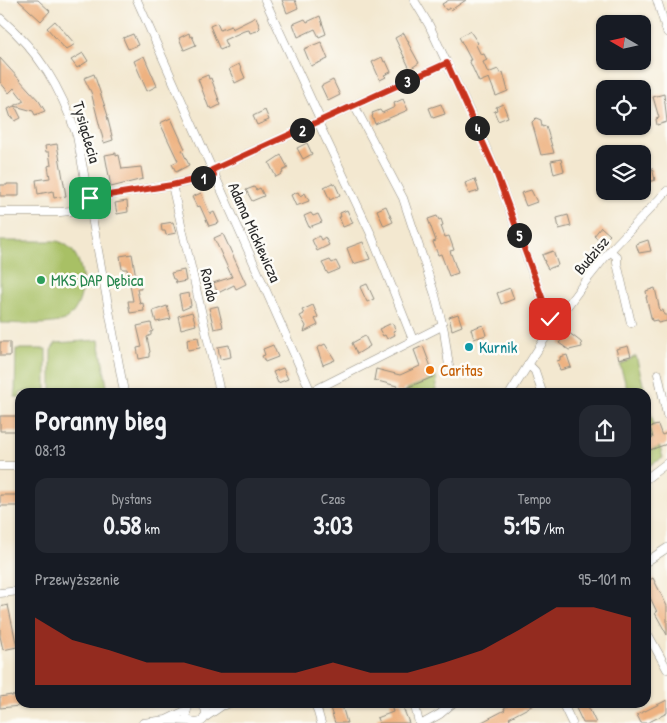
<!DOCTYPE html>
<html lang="pl">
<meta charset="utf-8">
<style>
body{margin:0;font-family:"Patrick Hand",sans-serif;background:#242831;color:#f1f3f6;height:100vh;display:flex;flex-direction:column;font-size:19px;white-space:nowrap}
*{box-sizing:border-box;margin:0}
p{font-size:16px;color:#9ea1a6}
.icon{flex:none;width:28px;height:28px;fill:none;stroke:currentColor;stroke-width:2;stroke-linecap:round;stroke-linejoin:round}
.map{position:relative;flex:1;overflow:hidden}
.panel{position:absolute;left:15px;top:388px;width:636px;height:320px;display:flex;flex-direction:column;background:#171b24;border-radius:15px;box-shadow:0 1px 4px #0004}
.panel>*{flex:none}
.needle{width:32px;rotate:279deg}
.fabs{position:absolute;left:596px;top:15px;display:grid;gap:10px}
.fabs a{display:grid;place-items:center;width:55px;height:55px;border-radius:10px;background:#171b24;box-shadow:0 1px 4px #0004;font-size:25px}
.pin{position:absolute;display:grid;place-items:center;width:42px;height:42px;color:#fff;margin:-21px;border-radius:10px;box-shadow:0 2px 8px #0006}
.km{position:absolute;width:25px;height:25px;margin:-12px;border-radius:50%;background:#222;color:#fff;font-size:14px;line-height:25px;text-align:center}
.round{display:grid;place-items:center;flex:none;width:52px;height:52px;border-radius:15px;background:#242831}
.summary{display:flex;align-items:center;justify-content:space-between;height:85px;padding:0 20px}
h1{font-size:28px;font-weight:700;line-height:38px}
.stats{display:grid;grid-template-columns:repeat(3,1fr);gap:8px;height:85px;padding:5px 20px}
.stats div{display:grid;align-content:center;border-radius:12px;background:#242831;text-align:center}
.stats b{font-size:25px;font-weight:700}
.stats small{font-size:14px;font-weight:400}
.stats p{font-size:14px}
.chart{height:140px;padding:10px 20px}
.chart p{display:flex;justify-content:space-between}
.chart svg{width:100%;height:90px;margin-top:5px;fill:#c8321e;opacity:.7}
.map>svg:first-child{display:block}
.green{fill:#a8c065;stroke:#6a7648}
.building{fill:#eeb281}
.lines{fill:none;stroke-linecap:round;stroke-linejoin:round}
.minor-casing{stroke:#8f8a7e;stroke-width:9}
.minor{stroke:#fff;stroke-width:8}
.route-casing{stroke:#fff;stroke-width:10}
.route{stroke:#c8321e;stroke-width:6}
.leisure-dot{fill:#2e9e5b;stroke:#fdfcf7;stroke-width:2}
.culture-dot{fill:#0f9aa8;stroke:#fdfcf7;stroke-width:2}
.food-dot{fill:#e8710a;stroke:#fdfcf7;stroke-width:2}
.labels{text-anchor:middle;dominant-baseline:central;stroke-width:5;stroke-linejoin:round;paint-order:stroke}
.street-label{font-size:16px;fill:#2b2b2b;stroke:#fdfcf7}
.leisure-label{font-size:16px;fill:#27864d;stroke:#fdfcf7;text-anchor:start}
.culture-label{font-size:16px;fill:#0d838f;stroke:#fdfcf7;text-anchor:start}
.food-label{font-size:16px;fill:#c56008;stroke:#fdfcf7;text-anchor:start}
</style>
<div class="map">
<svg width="667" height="723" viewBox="0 0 667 723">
<rect width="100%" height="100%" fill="#fdfcf7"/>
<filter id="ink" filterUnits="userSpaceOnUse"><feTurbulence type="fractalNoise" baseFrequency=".02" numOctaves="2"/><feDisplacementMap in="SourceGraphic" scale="10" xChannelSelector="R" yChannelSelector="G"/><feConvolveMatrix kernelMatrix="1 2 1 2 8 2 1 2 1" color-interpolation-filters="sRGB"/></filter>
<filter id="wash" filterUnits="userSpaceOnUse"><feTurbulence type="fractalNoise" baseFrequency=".0096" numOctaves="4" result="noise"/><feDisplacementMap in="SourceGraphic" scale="20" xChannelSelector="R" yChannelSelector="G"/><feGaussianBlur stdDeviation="1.12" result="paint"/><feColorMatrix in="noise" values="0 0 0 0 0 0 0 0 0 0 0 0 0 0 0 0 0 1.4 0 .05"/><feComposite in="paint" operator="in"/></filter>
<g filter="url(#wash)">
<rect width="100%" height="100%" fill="#f3e8d0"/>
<path class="green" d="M0,241h57c31,7 33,63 9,78 -12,8 -51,4 -66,4z
M99,340l9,52h-57v-42l5,-7z
M16,349h30v43h-26v5h-5z
M636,356l9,36h-17l-8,-27z
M436,377l1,8 -2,7h-28v-3z
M646,396l11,41 -10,3 3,10 10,-3 3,11 -13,7 -4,-12z"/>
<g id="blocks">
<path class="building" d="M18,0h20l12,11 -9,10z
M282,0h13l3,8 -11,5z
M449,0h17l-15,10 -1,-2 -4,2 -4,-6z
M320,16l6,18 -7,3 -4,-8 -17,8 -5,-13 12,-5 2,3z
M256,17l4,11 -3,3 -7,2 -1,-3 -5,1 -20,9 3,7 -7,3 -10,-24 7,-3 3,7 11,-4 1,3z
M55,21l20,23 -9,6 -19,-22z
M470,31l8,12 -2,2 5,10 3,-1 3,6 -4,2 5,11 10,-4 2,4 3,-1 5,19 -12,5 -7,-18 -10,4 -10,-22h2l-12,-23z
M189,33l1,4 2,-1 4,9 -12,5 -5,-12z
M404,33l5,10h-1l11,20 -9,6 -15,-31z
M133,34l5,11 -10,4 -5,-11z
M321,42l7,17 -17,7 -7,-17z
M83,53l5,8 -11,7 -6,-8z
M144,56l13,30 -10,5 -13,-30z
M382,57l2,5 2,-1 5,11 -7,3 2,2 -6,3 -8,-18z
M0,58l39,43 6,10 -10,4 -2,-4 -18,-5 6,12 -6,3 -2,-4 -2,1 -3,-9 16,-8 -10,-13 -5,5 -9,-11z
M239,64l6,14 -10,5 -6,-14z
M94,74l14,42h-1l6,24 -9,3 -13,-51 -7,-14z
M208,75l1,4 2,-1 8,22h-1l2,5 -8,4 -1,-2 -2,1 -11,-29z
M333,80l7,15 -12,6 -7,-15z
M664,94l3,28 -10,3 -1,-6 3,-1 -6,-21z
M403,99l5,11 -33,14 -3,-8 1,-1 -1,-2 8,-3 2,3 13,-6 -1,-4z
M441,104l4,10 -12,4 -4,-10z
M503,104l5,13 -10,4 -4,-10 3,-1 -1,-3z
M265,110l4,10 -12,5 -4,-9z
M171,118l14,31 -3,1 7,15 -13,7 -4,-8 6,-3 -18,-38z
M536,118l5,2 1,7 4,-1 8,27 -13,2 -9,-33z
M307,143l5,11 -9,5 -6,-11z
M57,144l9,52 -12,2 -1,-7 -15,3 -2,-14 14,-2 -2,-12 3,-1 -2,-13h-3l-1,-6z
M116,153v3l3,-1 3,14 19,-2 2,12 -32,8 -6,-32z
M281,155l7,13 -6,3 1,2 -7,4 -7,-14z
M561,159l3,12 -10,3 -3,-13z
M652,168l3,12 -13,4v-13z
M475,179l4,12 -10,3 -4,-11z
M332,183l1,2 2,-1 5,11 -10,5 -6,-13z
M7,184h12v12h-19v-11h7z
M254,187l2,3 4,-2 4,8 -12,5 -6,-11z
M531,190l6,12 -11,4 -5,-13z
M298,192l2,4 5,-3 4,8 -13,5 -5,-11z
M201,193l9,21 4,-2 5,11 -10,3 -9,-20 -3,1 -5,-10z
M127,201l1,11 -11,2 -2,-11z
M386,206l7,16 -9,4 -7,-16z
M347,210l6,13 -10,4 -4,-10h2l-1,-4z
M311,213l2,3 5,-2 4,8 -13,5 -5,-11z
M568,215l3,11 -12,3 -2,-11z
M437,216l2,4 2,-1 2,6 -2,1 4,11 4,-1 5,14 -4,1 8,22 -9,3 -8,-22 -3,1 -5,-13 3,-1 -8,-22z
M173,222l3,11 -10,2 -1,-4h-3l-1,-7z
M601,227l9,8 -8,8 -8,-7z
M223,234l23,50 -10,5 -2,-4 -16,8 -5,-10 19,-6 -18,-39z
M319,236l2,4 4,-3 4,8 -12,6 -5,-11z
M648,240l3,11 -12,2 -3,-9z
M363,242l7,17 -17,5 -6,-16z
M553,251l5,14 -10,4 -4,-7h1l-3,-7z
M132,254l4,23 3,-1 2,13h-4l3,15 3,-1 1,8 -14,2 -2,-12h5l-6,-32h-5l-2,-13z
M330,260l2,3 4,-2 4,8 -12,5 -6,-11z
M184,270l2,11 -10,2 -1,-4h-2l-2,-6z
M367,284l7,15 -7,3 -7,-15z
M510,288l4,11 -13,5 -4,-11z
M655,288l5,23 3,-1 1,5h3v6l-9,2 -1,-3 -5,1 -6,-24h1l-1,-6z
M189,293l2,13 -9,4 -3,-15z
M313,305l5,12 -3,2 3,6 -14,7 2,-6 -6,-10 4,-2 -2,-4z
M167,306l4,13 -15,3 -3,-11z
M218,306l5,21 -9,2 -5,-21z
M192,312l4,13 -15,4 -3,-13z
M458,314l4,12 -10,4 -3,-13z
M151,323l2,8 -2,1v3l-4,2 3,15 -1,1v4l-10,2 -2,-11 5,-1 -5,-21z
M392,323l4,7 -3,1 2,4 -8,4 -2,-4 -2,1 -4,-7z
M483,325l3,10 -12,4 -3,-10z
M568,332l13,10 1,5 -13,3 -10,-7z
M365,336l5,10 -13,8 -5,-11z
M198,337l2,11 -12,2 -1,-11z
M0,342h10v14h-10z
M325,344l10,16 -12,5 -6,-17z
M229,345l2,12 -11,2 -2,-12z
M273,345l5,12 -13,5 -3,-6 3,-1 -2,-6z
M423,346l8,21h-2l4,10 -29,12 -1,3h-7l1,-6 -23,-6 2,-11 24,6 20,-9 -6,-16z
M628,346l3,10 -12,3 -3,-10z
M567,355l4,12 -11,3 -3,-9 3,-1v-3z
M283,368l5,11 -10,4 -5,-11z
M0,416h18l1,15h-19z
M658,425l3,8 1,2 5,-2v11l-17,6 -3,-10 6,-2 -3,-11z
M0,495h20v11h-20z
M653,578l14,28v29l-12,-22 2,-1 -11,-23v-7z
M8,605l9,42 -14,3 -3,-14v-29z
M11,695v1l9,-1v11l-20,2v-11z
M667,700v13l-20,10h-6l-4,-8z
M328,702h13l6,21h-12z
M390,702h11l8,21h-30l-2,-5 16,-6z
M514,702h25l-30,16 2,2 -5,3h-26l25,-13 -1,-2z
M573,702h13l10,21h-13z"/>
</g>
</g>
<g filter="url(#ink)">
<use href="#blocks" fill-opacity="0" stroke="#8f8a7e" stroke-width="1"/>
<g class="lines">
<defs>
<path id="minor" d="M137,0l174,392 131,-66
M265,0l56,121
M414,0l15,25 51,109 14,33 53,145 7,12
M657,0l10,32
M0,18c40,35 60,68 77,118l47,256
M354,105l49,93 32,97 9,36 6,42
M318,122l52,110 43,108
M212,170l235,-107
M172,185l48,207
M89,198l83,-13 43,-10
M0,212h60l32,-3
M610,251l7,6v6l14,60
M528,364l7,7 7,21
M658,374l9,41
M511,392l43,-68 31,-42 25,-31 57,-60
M0,466h20
M646,479l21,-16
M646,562l21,-14
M0,593l20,-2
M646,631l21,38
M315,702l6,21
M414,702l5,21
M562,702l10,21
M186 713a10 10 0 1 1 20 0a10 10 0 1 1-20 0Z
M202,705h23l7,-3
M204,718l19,-13
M166,720l21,-10
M143,723l23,-3 24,1
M424,723l16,-9 14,-12"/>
</defs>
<use href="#minor" class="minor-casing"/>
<use href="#minor" class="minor"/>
</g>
</g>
<g class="lines" filter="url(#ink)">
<defs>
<path id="route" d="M90,198l82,-13 42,-10 -2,-5 235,-107 47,104 56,152"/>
</defs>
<use href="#route" class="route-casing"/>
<use href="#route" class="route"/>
</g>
<circle class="leisure-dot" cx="41" cy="280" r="5"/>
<circle class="culture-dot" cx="469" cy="347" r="5"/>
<circle class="food-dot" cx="430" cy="370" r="5"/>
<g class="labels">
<g class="street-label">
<text transform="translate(87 132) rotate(74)">Tysiąclecia</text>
<text transform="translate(255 232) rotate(66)">Adama Mickiewicza</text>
<text transform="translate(591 255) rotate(-50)">Budzisz</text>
<text transform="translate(210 285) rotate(77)">Rondo</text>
</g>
<g class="leisure-label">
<text x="51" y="280">MKS DAP Dębica</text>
</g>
<g class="culture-label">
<text x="479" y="347">Kurnik</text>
</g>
<g class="food-label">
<text x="440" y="370">Caritas</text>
</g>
</g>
</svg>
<div class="fabs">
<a><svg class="needle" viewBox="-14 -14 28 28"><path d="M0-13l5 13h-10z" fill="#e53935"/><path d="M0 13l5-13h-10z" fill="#9ea1a6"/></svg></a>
<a><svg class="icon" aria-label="locate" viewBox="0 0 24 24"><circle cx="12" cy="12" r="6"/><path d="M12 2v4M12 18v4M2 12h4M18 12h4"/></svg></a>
<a><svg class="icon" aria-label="layers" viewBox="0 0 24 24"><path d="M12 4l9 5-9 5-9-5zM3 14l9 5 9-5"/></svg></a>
</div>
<div class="pin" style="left:90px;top:198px;background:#1e9e55"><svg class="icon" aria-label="arrive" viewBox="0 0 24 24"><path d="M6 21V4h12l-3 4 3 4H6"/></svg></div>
<div class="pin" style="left:550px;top:319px;background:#d93025"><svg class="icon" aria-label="check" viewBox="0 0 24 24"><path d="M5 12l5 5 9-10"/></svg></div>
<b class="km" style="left:203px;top:178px">1</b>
<b class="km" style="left:302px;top:130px">2</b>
<b class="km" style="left:407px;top:81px">3</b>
<b class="km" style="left:477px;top:128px">4</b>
<b class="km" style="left:519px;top:235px">5</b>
<section class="panel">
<div class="summary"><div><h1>Poranny bieg</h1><p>08:13</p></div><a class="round"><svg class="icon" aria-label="share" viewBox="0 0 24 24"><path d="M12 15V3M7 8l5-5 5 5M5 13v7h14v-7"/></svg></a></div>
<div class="stats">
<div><p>Dystans</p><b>0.58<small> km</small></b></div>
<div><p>Czas</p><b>3:03</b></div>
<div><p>Tempo</p><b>5:15<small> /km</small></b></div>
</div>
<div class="chart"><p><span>Przewyższenie</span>95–101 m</p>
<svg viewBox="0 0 160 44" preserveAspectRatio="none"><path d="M0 44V11L10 22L20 27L30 33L40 33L50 38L60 38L70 38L80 33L90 38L100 38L110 33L120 27L130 17L140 6L150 6L160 11V44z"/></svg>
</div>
</section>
</div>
